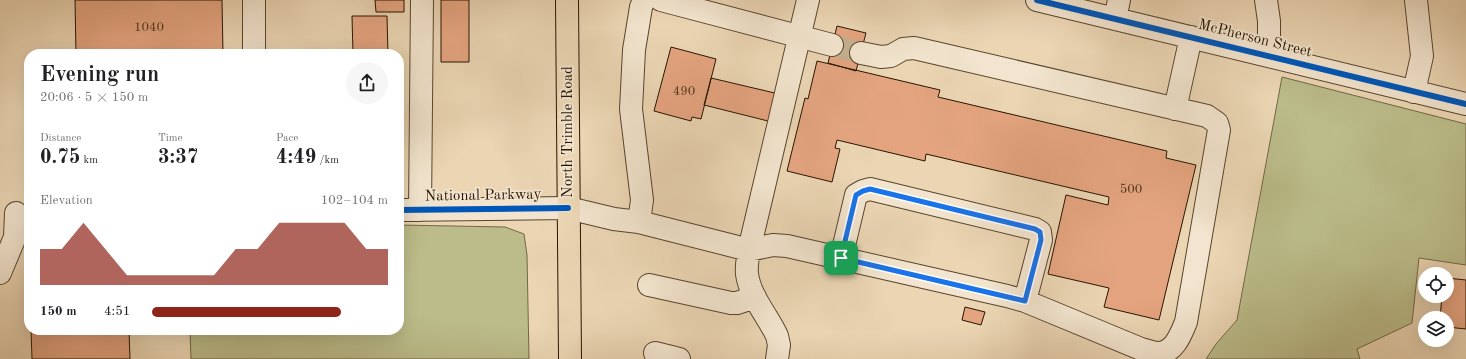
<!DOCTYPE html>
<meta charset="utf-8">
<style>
body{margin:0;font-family:"Old Standard TT",serif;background:#f6f6f6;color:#202124;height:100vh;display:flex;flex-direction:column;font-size:15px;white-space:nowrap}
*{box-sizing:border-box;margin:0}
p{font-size:13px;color:#757577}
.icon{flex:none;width:22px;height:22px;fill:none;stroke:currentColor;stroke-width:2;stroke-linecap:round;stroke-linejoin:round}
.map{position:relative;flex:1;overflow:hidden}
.panel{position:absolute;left:24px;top:49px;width:380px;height:286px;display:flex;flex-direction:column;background:#fff;border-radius:16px;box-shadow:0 4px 16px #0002}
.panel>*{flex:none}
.fabs{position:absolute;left:1418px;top:267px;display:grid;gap:8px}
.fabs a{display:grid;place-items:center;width:36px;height:36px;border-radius:50%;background:#fff;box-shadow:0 4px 16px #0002;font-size:20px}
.pin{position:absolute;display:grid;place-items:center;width:34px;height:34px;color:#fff;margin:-17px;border-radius:8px;box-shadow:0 2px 6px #0006}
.round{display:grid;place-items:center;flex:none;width:42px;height:42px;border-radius:21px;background:#f6f6f6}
.summary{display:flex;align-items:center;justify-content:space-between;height:68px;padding:0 16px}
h1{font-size:22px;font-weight:700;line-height:30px}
.metrics{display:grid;grid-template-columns:repeat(3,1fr);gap:6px;height:68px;padding:4px 16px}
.metrics div{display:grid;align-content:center}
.metrics b{font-size:20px;font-weight:700}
.metrics small{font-size:11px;font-weight:400}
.metrics p{font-size:11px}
.chart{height:112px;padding:8px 16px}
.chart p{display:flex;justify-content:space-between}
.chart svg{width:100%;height:72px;margin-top:4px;fill:#8f2418;opacity:.7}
ul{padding:0 16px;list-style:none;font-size:13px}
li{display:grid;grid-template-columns:64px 48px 1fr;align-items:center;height:30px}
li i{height:10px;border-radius:5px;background:#8f2418}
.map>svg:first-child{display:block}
.green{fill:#bbbc8a;stroke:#716845}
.building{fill:#e4a480;stroke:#271500}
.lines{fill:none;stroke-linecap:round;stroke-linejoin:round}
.minor-tunnel{stroke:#c4af8f;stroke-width:22;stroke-dasharray:22 11;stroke-linecap:butt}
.minor-casing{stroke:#58452d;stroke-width:24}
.major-casing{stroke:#271500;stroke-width:24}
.minor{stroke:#f2e4ce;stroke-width:22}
.major{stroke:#ebd5b3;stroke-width:22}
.cycleway-casing{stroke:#f2e4ce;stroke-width:8}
.cycleway{stroke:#0057b8;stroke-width:6}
.route-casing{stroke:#fff;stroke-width:8}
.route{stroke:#1a73e8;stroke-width:5}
.labels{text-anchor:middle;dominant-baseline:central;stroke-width:3.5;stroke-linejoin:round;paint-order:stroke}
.number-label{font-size:13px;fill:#563920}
.street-label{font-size:15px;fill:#271500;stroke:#f2e4ce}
</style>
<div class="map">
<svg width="1466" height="359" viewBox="0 0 1466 359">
<rect width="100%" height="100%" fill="#ebd5b3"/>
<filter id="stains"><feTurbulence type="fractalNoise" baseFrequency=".005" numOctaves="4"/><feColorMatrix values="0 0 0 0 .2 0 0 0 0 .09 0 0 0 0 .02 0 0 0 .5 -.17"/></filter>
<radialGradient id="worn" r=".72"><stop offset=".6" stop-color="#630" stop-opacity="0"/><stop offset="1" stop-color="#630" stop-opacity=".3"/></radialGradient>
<path class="green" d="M1282,77l184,47v141l-47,-7 -7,65 -55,26 3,10h-154l10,-15 21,-24z
M399,225l106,2 19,7 3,21 2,104h-338l-1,-29h209z"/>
<path class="building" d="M75,0h147l1,54h-147z
M375,0h29v12h-28z
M441,0h28v62h-28z
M352,16h35l1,38h-35z
M837,26l29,7 -10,38 -28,-8z
M671,47l45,12 -15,60 -9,-2 -1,4 -37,-10z
M817,61l123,29 -2,7 229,54 -1,7 30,7 -37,155 -55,-13 5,-19 -61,-14 18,-79 42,10 1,-8 -183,-43 -1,7 -88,-21 -2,8 5,1 -8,33 -45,-11 18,-73 3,1z
M711,78l68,16 -7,28 -68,-17z
M1447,278l19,2v49l-19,-2v-9h-7l2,-22h5z
M965,307l20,5 -4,13 -19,-5z
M31,330h98l1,29h-98z"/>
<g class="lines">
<path class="minor-tunnel" d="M832,45l29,8"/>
<defs>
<path id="minor" d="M254,0v54
M661,0l171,45
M1037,0l429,104
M1266,0l3,21v35
M1115,19l4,-19
M1414,92l8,-36 -6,-56
M1175,109l16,-72
M399,210l169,-2 46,11 25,3 110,28 24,-5 14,1 220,50 18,5 116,48c5,1 10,3 16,4 17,1 24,-19 29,-31l33,-192 -2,-7 -10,-7 -293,-68 -11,1 -12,7 -10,1 -20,-4
M420,210l2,-210
M639,222l3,-22 -11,-91 3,-59 7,-43 3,-7
M841,258l15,-63 7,-4 7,-2 165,40 5,3 1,8 -16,61
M0,273l15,-36 1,-24
M649,285l82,18h6l18,-6
M655,353l24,6
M777,359l2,-14 -2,-9c-9,-20 -27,-39 -30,-62 -1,-8 1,-17 2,-24l59,-250"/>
<path id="major" d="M567,0l3,359"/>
</defs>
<use href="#minor" class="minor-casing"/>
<use href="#major" class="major-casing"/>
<use href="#minor" class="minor"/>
<use href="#major" class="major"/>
<defs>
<path id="cycleway" d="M1037,0l429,104
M399,210l169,-2"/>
</defs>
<use href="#cycleway" class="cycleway-casing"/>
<use href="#cycleway" class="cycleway"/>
</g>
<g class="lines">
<defs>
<path id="route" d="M870,189l165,40 5,3 1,8 -16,61 -184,-43 15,-63 7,-4z"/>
</defs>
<use href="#route" class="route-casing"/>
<use href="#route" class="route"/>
</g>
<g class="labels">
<g class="number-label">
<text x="149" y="27">1040</text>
<text x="684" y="91">490</text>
<text x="1131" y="189">500</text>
</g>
<g class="street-label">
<text transform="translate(1255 39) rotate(14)">McPherson Street</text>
<text transform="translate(568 132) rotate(-90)">North Trimble Road</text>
<text transform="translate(483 196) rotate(-1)">National Parkway</text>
</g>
</g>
<rect width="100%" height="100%" filter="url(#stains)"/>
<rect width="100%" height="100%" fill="url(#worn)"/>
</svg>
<div class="fabs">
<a><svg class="icon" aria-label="locate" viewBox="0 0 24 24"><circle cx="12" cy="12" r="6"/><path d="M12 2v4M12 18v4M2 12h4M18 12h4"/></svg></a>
<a><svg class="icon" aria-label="layers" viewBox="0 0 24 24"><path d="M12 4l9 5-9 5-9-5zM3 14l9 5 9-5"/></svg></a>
</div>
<div class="pin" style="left:841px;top:258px;background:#1e9e55"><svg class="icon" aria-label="arrive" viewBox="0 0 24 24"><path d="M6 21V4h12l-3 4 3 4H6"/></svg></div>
<section class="panel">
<div class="summary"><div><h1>Evening run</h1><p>20:06 · 5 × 150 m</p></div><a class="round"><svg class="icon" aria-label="share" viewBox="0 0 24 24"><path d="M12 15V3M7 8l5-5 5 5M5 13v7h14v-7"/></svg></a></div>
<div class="metrics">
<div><p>Distance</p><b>0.75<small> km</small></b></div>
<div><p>Time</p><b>3:37</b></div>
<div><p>Pace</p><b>4:49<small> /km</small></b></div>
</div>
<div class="chart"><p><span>Elevation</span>102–104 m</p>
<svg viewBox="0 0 160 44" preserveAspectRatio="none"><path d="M0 44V22L10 22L20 6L30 22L40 38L50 38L60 38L70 38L80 38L90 22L100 22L110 6L120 6L130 6L140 6L150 22L160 22V44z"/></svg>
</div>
<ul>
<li><b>150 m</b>4:51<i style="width:80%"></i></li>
</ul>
</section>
</div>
